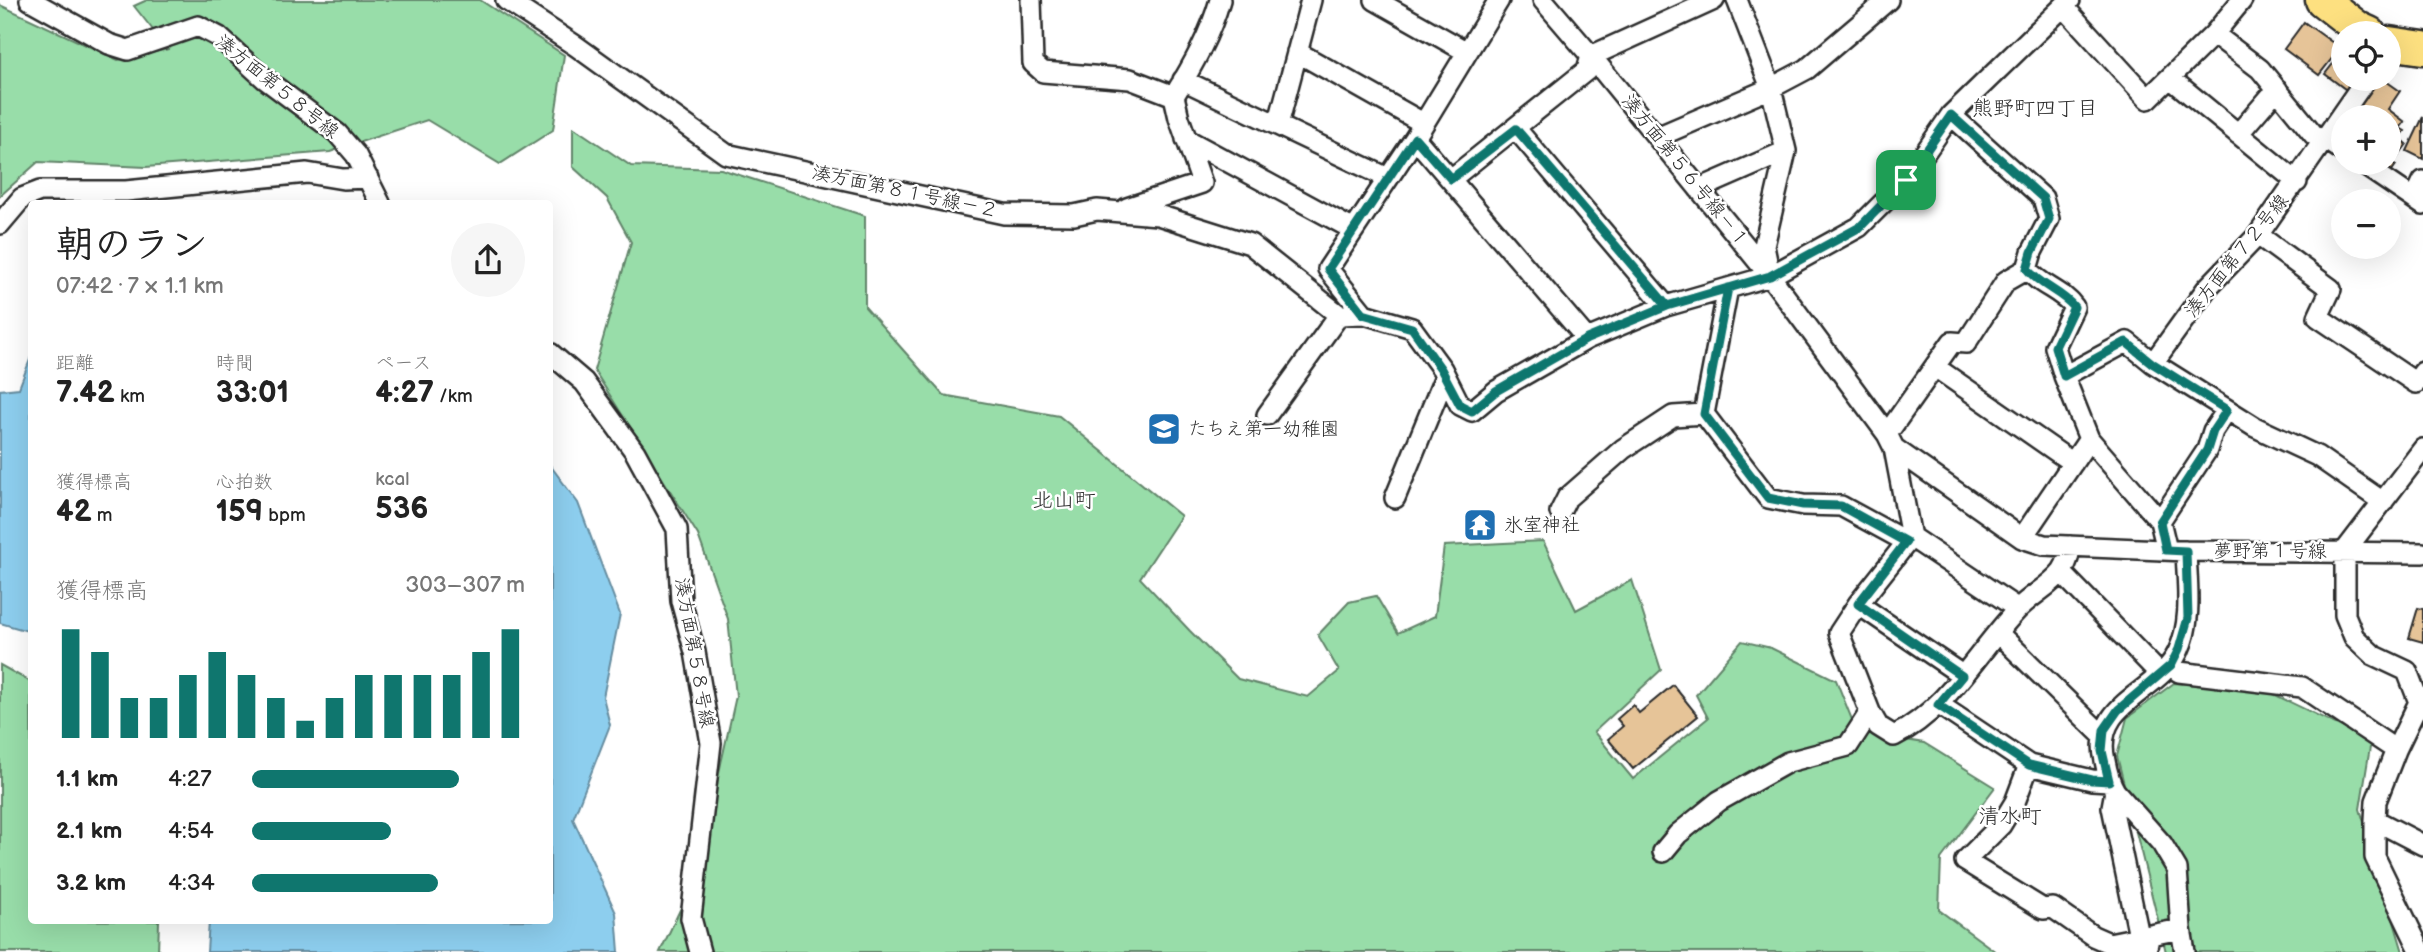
<!DOCTYPE html>
<html lang="ja">
<meta charset="utf-8">
<style>
body{margin:0;font-family:"Balsamiq Sans","Klee One",sans-serif;background:#f6f6f6;color:#222;height:100vh;display:flex;flex-direction:column;font-size:26px;white-space:nowrap}
*{box-sizing:border-box;margin:0}
p{font-size:23px;color:#767676}
.icon{flex:none;width:38px;height:38px;fill:none;stroke:currentColor;stroke-width:2;stroke-linecap:round;stroke-linejoin:round}
.map{position:relative;flex:1;overflow:hidden}
.drawer{position:absolute;left:28px;top:200px;width:525px;height:724px;display:flex;flex-direction:column;background:#fff;border-radius:7px;box-shadow:0 7px 28px #0002}
.drawer>*{flex:none}
.controls{position:absolute;left:2331px;top:21px;display:grid;gap:14px}
.controls a{display:grid;place-items:center;width:70px;height:70px;border-radius:50%;background:#fff;box-shadow:0 7px 28px #0002;font-size:35px}
.pin{position:absolute;display:grid;place-items:center;width:60px;height:60px;color:#fff;margin:-30px;border-radius:14px;box-shadow:0 4px 10px #0006}
.round{display:grid;place-items:center;flex:none;width:74px;height:74px;border-radius:37px;background:#f6f6f6}
.summary{display:flex;align-items:center;justify-content:space-between;height:119px;padding:0 28px}
h1{font-size:38px;font-weight:800;line-height:52px}
.stats{display:grid;grid-template-columns:repeat(3,1fr);gap:10px;height:119px;padding:7px 28px}
.stats div{display:grid;align-content:center}
.stats b{font-size:30px;font-weight:800}
.stats small{font-size:19px;font-weight:400}
.stats p{font-size:19px}
.chart{height:196px;padding:14px 28px}
.chart p{display:flex;justify-content:space-between}
.chart svg{width:100%;height:126px;margin-top:7px;stroke:#0f766e;stroke-width:6}
ul{padding:0 28px;list-style:none;font-size:23px}
li{display:grid;grid-template-columns:112px 84px 1fr;align-items:center;height:52px}
li i{height:18px;border-radius:9px;background:#0f766e}
.map>svg:first-child{display:block}
.green{fill:#98dda9;stroke:#62846a;stroke-width:2}
.water{fill:#8dceee;stroke:#668da0;stroke-width:2}
.building{fill:#e6c498;stroke:#2b2b2b;stroke-width:2}
.lines{fill:none;stroke-linecap:round;stroke-linejoin:round}
.minor-casing{stroke:#2b2b2b;stroke-width:24}
.primary-casing{stroke:#2b2b2b;stroke-width:37}
.minor{stroke:#fff;stroke-width:19}
.primary{stroke:#fde080;stroke-width:32}
.route-casing{stroke:#fff;stroke-width:14}
.route{stroke:#0f766e;stroke-width:9}
.labels{text-anchor:middle;dominant-baseline:central;stroke-width:5;stroke-linejoin:round;paint-order:stroke}
.street-label{font-size:19px;fill:#2b2b2b;stroke:#fff}
.poi-label{font-size:19px;fill:#2b2b2b;stroke:#fff;text-anchor:start}
.neighbourhood-label{font-size:21px;fill:#2b2b2b;stroke:#fff}
</style>
<div class="map">
<svg width="2423" height="952" viewBox="0 0 2423 952">
<rect width="100%" height="100%" fill="#fff"/>
<filter id="ink" filterUnits="userSpaceOnUse"><feTurbulence type="fractalNoise" baseFrequency=".0143" numOctaves="2"/><feDisplacementMap in="SourceGraphic" scale="14" xChannelSelector="R" yChannelSelector="G"/><feConvolveMatrix kernelMatrix="1 2 1 2 8 2 1 2 1" color-interpolation-filters="sRGB"/></filter>
<g filter="url(#ink)">
<path class="green" d="M147,0h333l84,55 -11,75 -53,34 -73,-44 -97,32 -184,15 -108,-5 -38,34v-191l118,55 50,-11 -34,-43z
M573,127l58,39 90,3 144,47v91l78,88 116,21 122,100 -41,62 50,53 48,48 70,18 31,-26 -21,-36 31,-33 27,-6 22,37 37,-17 9,-70 99,-5 33,69 56,-30 29,90 -67,62 39,47 75,-61 -12,-23 46,-54 29,7 65,32 21,52 67,11 71,44 -54,72 -2,51 57,42h-1336l36,-76 40,-180 -8,-77 -30,-84 -104,-165 37,-128 -24,-44 -34,-31z
M0,665l31,17 1,238 127,1 -1,31h-158z
M2174,683l91,7 106,51 -11,68 43,143h-237l-49,-196 10,-38z"/>
<path class="water" d="M31,357v275l-31,-9v-233l19,-2z
M550,465l28,38 42,111 -17,83 7,28 -37,94 43,94 3,39h-412l2,-31 341,-1z"/>
<path class="building" d="M2304,22l36,26 -21,27 -35,-26z
M2343,51v28h16l-10,13 -24,-18z
M2374,79h9l17,12 -12,18 17,13 -5,6 5,3 -5,7 7,6 -14,19 3,2 -8,11 -18,-13h19v-46h-44z
M2423,117v42l-16,-8z
M2418,608l5,1v33l-14,-4z
M1673,685l25,31 -65,53 -25,-30 15,-13 -6,-7 16,-14 6,8z"/>
<g class="lines">
<defs>
<path id="minor" d="M30,0l79,44 19,6 70,-24 21,11 46,42 72,54 19,22 24,48
M506,0l70,46 150,108 278,60 70,1 23,-5 61,5 92,29 89,71 25,-1 48,14 30,41 18,36 12,6 24,-20 91,-52 79,-33 104,-30 89,-49 47,-47 45,-65 119,-115
M1031,0l2,63 10,9 87,7 44,17
M1375,0l92,52
M1543,0l48,56 179,220 117,158 7,14 17,89 -53,67 -19,29 31,79 8,14 16,10c54,-27 83,-84 123,-126 13,-14 33,-24 45,-39 5,-8 8,-15 8,-25
M1737,0l34,88 15,63 -22,95 5,25
M2064,7l84,92 66,-65 28,-34
M2214,34l46,35 54,66 10,3 19,13
M1297,52l126,71
M2170,78l127,104
M1183,80l205,98
M1951,115l92,83 6,21 -17,33 -5,17
M1278,125l33,-125
M1516,129l150,177
M2238,134l39,-45
M1657,137l114,-49 36,-19 81,-69
M1415,138l172,201
M1186,139l168,91
M2361,163l62,42
M1451,179l136,-109 4,-14 123,-56
M1699,189l87,-38
M2415,198l8,-17
M1127,208l75,-25 -23,-65 -5,-22c19,-31 36,-61 46,-96
M0,224l22,-26 18,-7h86l181,-18 36,6 25,-1
M2258,235l73,54 -13,28 98,66 7,-11
M2027,269c13,17 35,21 47,38l-19,40 9,29 25,63 71,82 7,29
M1364,314l-36,-45 87,-131 84,-138
M550,353l34,29 51,70 42,77 4,72 14,51 16,91 -20,175 9,34
M2153,363l54,-75 51,-53 108,-156
M1935,367l138,96
M2064,376l63,-34 26,21 102,64 62,29 66,46
M1704,414l64,84 35,7 38,1 66,36
M1704,414l24,-126
M1267,415l72,-100
M1887,434l65,-92 14,1 40,-62 21,-12
M1894,448l128,90 22,7 142,6 237,2
M1395,498l50,-122
M1560,512l7,-14 56,-49 50,-33 31,-2
M2160,521l47,-71 6,-19 14,-21
M1911,537l107,72
M2022,538l67,-99
M2061,572l99,102
M1858,604l104,71
M1998,633l105,103
M2170,665l9,7 123,15 94,63
M1938,704l91,61 63,15 17,1
M2029,765l-14,37 -14,23 -36,36 78,48 10,-1 40,28 16,7 72,-14
M2115,791l-3,16 26,124 10,12 -3,9
M2375,820l48,25
M1663,852l15,-18 41,-33 69,-39 60,-16 22,-34
M2185,952l-4,-23 -4,-60 -15,-25 -47,-53c-6,-10 -8,-19 -10,-30 -14,-59 53,-67 73,-109 15,-31 9,-68 8,-101
M2421,952l-46,-95v-37l1,-19 20,-51 23,-48 -12,-31 -34,-16 -19,-18 -9,-22v-64l78,-102"/>
<path id="primary" d="M2322,0l36,28 11,5
M2389,43l34,5"/>
</defs>
<use href="#minor" class="minor-casing"/>
<use href="#primary" class="primary-casing"/>
<use href="#minor" class="minor"/>
<use href="#primary" class="primary"/>
</g>
</g>
<g class="lines" filter="url(#ink)">
<defs>
<path id="route" d="M1906,180l-46,47 -90,49 -103,30 -80,33 -91,52 -24,20 -12,-6 -19,-36 -29,-41 -49,-14 -35,-45 87,-131 36,41 65,-50 151,177 61,-18 -24,126 64,84 35,7 38,1 65,36 -48,62 104,72 -24,29 91,60 63,15 17,1 -7,-30 2,-21 14,-20 53,-45 8,-16 9,-31 -2,-67 -20,-1 -6,-28 47,-72 6,-19 14,-21 -75,-47 -26,-21 -62,34 -9,-29 19,-40c-13,-16 -34,-21 -47,-38l5,-17 17,-33 -6,-21 -92,-83 -45,65"/>
</defs>
<use href="#route" class="route-casing"/>
<use href="#route" class="route"/>
</g>
<defs>
<symbol id="school-square" viewBox="-11 -11 22 22"><rect x="-9" y="-9" width="18" height="18" rx="4" fill="#1f6fb2" stroke="#fff"/><path d="M0-5L7-2L0 1L-7-2ZM-4 1L0 2.5L4 1V4Q0 6-4 4Z" fill="#fff"/></symbol>
<symbol id="temple-square" viewBox="-11 -11 22 22"><rect x="-9" y="-9" width="18" height="18" rx="4" fill="#1f6fb2" stroke="#fff"/><path d="M0-6L5-2H3V0L6.5 2.5H4V6H1.5V3h-3V6H-4V2.5H-6.5L-3 0V-2H-5Z" fill="#fff"/></symbol>
</defs>
<g fill-rule="evenodd">
<use href="#school-square" x="1145" y="410" width="38" height="38"/>
<use href="#temple-square" x="1461" y="506" width="38" height="38"/>
</g>
<g class="labels">
<g class="street-label">
<text transform="translate(277 87) rotate(39)">湊方面第５８号線</text>
<text transform="translate(1685 171) rotate(51)">湊方面第５６号線－１</text>
<text transform="translate(905 192) rotate(12)">湊方面第８１号線－２</text>
<text transform="translate(2237 256) rotate(-51)">湊方面第７２号線</text>
<text x="2270" y="551">夢野第１号線</text>
<text transform="translate(694 653) rotate(80)">湊方面第５８号線</text>
</g>
<g class="poi-label">
<text x="1188" y="429">たちえ第一幼稚園</text>
<text x="1504" y="525">氷室神社</text>
</g>
<g class="neighbourhood-label">
<text x="2035" y="108">熊野町四丁目</text>
<text x="1064" y="500">北山町</text>
<text x="2010" y="816">清水町</text>
</g>
</g>
</svg>
<div class="controls">
<a><svg class="icon" aria-label="locate" viewBox="0 0 24 24"><circle cx="12" cy="12" r="6"/><path d="M12 2v4M12 18v4M2 12h4M18 12h4"/></svg></a>
<a>+</a>
<a>−</a>
</div>
<div class="pin" style="left:1906px;top:180px;background:#1e9e55"><svg class="icon" aria-label="arrive" viewBox="0 0 24 24"><path d="M6 21V4h12l-3 4 3 4H6"/></svg></div>
<section class="drawer">
<div class="summary"><div><h1>朝のラン</h1><p>07:42 · 7 × 1.1 km</p></div><a class="round"><svg class="icon" aria-label="share" viewBox="0 0 24 24"><path d="M12 15V3M7 8l5-5 5 5M5 13v7h14v-7"/></svg></a></div>
<div class="stats">
<div><p>距離</p><b>7.42<small> km</small></b></div>
<div><p>時間</p><b>33:01</b></div>
<div><p>ペース</p><b>4:27<small> /km</small></b></div>
</div>
<div class="stats">
<div><p>獲得標高</p><b>42<small> m</small></b></div>
<div><p>心拍数</p><b>159<small> bpm</small></b></div>
<div><p>kcal</p><b>536</b></div>
</div>
<div class="chart"><p><span>獲得標高</span>303–307 m</p>
<svg viewBox="0 0 160 44" preserveAspectRatio="none"><path d="M5 44V6M15 44V14M25 44V30M35 44V30M45 44V22M55 44V14M65 44V22M75 44V30M85 44V38M95 44V30M105 44V22M115 44V22M125 44V22M135 44V22M145 44V14M155 44V6"/></svg>
</div>
<ul>
<li><b>1.1 km</b>4:27<i style="width:76%"></i></li>
<li><b>2.1 km</b>4:54<i style="width:51%"></i></li>
<li><b>3.2 km</b>4:34<i style="width:68%"></i></li>
</ul>
</section>
</div>
